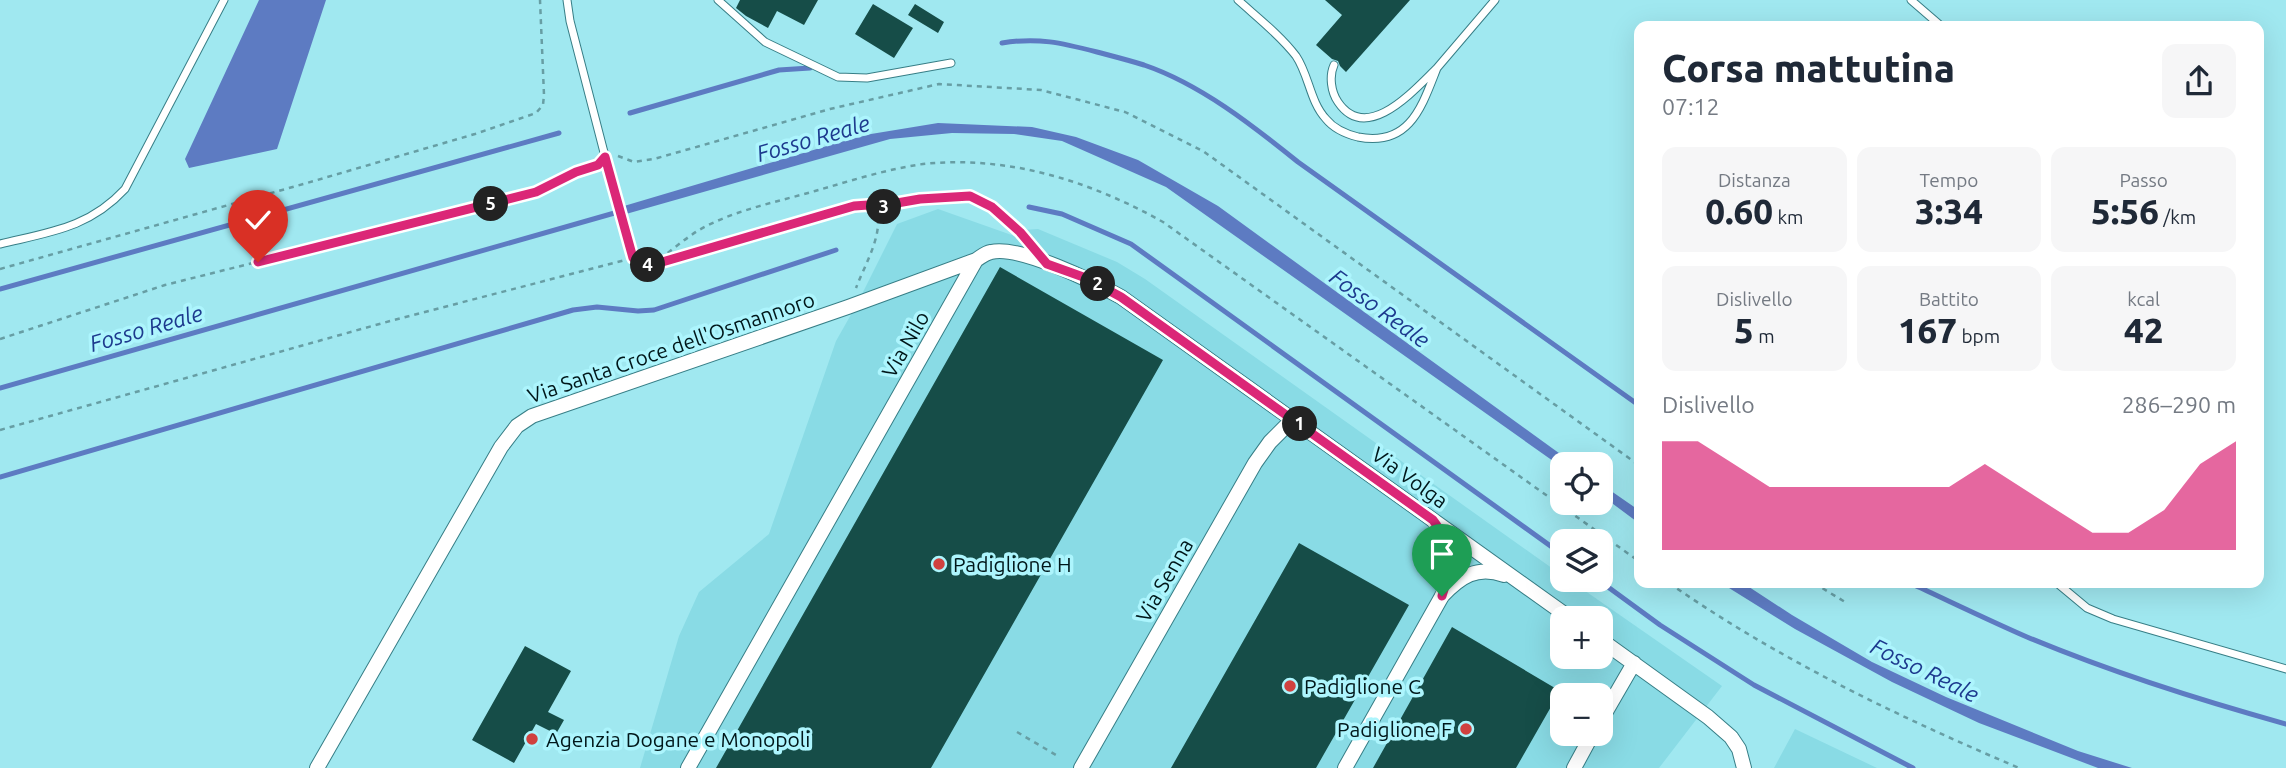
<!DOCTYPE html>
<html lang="it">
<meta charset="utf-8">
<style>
body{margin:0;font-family:Ubuntu,sans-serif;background:#f6f6f7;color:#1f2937;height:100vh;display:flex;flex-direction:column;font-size:26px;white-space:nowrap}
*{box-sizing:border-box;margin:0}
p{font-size:23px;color:#747a83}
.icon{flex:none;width:38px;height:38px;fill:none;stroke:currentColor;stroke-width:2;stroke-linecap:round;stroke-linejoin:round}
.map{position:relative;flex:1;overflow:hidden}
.sheet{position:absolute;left:1634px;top:21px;width:630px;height:567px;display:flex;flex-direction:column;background:#fff;border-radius:14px;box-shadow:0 7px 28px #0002}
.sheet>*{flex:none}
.tools{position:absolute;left:1550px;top:452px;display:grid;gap:14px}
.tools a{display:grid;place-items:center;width:63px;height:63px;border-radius:14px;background:#fff;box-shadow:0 7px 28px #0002;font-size:35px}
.pin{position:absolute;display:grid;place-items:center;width:60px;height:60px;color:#fff;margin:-72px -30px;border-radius:50% 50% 50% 0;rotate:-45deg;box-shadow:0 0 7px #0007}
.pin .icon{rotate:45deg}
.km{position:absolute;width:35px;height:35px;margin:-18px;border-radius:50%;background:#222;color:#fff;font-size:19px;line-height:35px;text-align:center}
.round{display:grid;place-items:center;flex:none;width:74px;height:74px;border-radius:14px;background:#f6f6f7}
.overview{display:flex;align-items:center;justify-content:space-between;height:119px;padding:0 28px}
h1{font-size:38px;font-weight:800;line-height:52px}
.stats{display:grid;grid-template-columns:repeat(3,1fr);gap:10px;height:119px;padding:7px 28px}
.stats div{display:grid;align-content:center;border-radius:14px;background:#f6f6f7;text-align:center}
.stats b{font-size:35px;font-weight:800}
.stats small{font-size:19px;font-weight:400}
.stats p{font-size:19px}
.chart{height:196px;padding:14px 28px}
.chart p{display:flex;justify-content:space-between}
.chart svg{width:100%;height:126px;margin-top:7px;fill:#db2777;opacity:.7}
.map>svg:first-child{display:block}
.built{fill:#89dbe5;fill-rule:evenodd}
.water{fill:#5d7bc2}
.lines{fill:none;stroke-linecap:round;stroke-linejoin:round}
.stream{stroke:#5d7bc2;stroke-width:5}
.building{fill:#164d48}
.service-casing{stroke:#377e86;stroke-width:9}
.minor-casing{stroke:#377e86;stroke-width:16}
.path{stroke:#679ea4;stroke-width:2.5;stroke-dasharray:5 5;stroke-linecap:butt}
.service{stroke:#fff;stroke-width:7}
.minor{stroke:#fff;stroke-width:14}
.route-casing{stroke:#fff;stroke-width:14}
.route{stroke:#db2777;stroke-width:9}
.poi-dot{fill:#d0413f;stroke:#adf5fd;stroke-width:2.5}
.labels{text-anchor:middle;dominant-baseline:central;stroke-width:7;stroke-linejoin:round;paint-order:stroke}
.street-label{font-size:21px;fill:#00171a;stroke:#adf5fd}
.poi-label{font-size:21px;fill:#00171a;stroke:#adf5fd;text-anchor:start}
.water-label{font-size:23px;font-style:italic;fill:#1d3a8e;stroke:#adf5fd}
</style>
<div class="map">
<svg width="2286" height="768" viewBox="0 0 2286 768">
<rect width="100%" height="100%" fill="#a0e8f0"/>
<path class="built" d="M938,209l82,29 3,-8 15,-1 79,33 28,17 418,297v3h5l154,107 -63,82h-1019l39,-132 20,-44 70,-58 67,-193 21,-37 40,-80zM1563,618h38v38h-38zM1563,695h38v38h-38z
M1795,729l82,39h-103z"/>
<path class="water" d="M259,0h67l-49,149 -88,19 -4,-9z
M938,123l94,4 44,10 62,23 80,46 356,258h-11v4l-397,-281 -104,-46 -48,-7 -62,-1 -62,6 -264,75 -2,-8 213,-63 34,-9z
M1601,484l39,27v13l-39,-29z
M1721,583h22l49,32 80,47 74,35 132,54 54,17h-34l-119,-45 -87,-41 -97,-53z"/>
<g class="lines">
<path class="stream" d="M1002,43c36,-6 60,0 95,9 15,4 31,8 47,13 56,19 108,60 154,97l342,244
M630,113l149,-43 31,-2
M1029,207l33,7 69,30 432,311
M0,289l559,-156
M0,388l632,-180
M0,477l573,-167 24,-3 41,4 16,-1 182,-60
M1597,579l63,46 94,60 159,83
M1910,583c39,18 78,37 117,54 84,35 172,63 259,87"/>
</g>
<path class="building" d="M740,0h78l-14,25 -27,-14 -9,17 -22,-12 -10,-8z
M1325,0h85l-64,72 -6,-6 -2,-5 -6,-2 -16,-14 26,-30z
M873,4l40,24 -19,30 -39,-24z
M915,4l29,18 -6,11 -30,-18z
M1000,267l163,93 -232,408h-215z
M1299,543l110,62 -93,163h-145z
M1452,627l108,64 -44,77h-143z
M525,646l46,25 -23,41 16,8 -8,14 -20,-10 -22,39 -42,-23z"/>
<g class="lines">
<defs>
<path id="service" d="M567,0l3,21 37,143
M718,0l47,42 73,35 29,1 84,-15
M1238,0c20,18 42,35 58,56 13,19 14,46 30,63 8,10 20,15 32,18 52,10 64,-31 79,-69 -22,21 -70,77 -99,34 -7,-10 -9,-26 -4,-37
M1911,0l30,26
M1437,68l58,-68
M0,244c50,-12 89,-16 125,-55l99,-189
M2057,583l30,25 26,11 173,50"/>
<path id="minor" d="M1438,526c15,21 14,41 6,64
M1601,640l107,77 23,20 8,12 5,19
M1601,720l33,-57
M317,768l184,-321 16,-21 15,-10 316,-109 128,-47
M688,768l288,-508c5,-3 9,-7 15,-8 29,-7 103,30 130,45l449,321
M1081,768l174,-305 15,-21 23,-23
M1345,768l97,-172c18,-19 35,-31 62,-21
M1574,768l19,-35"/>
</defs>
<use href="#service" class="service-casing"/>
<use href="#minor" class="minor-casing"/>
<path class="path" d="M618,156l16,6 20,-3 176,-50 109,-25 102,6 84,22 78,39 437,315
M610,175l23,83 19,7 202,-59 14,-1 9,5c6,26 -12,54 -21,78
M877,210l20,-7 24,-4 49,-3 22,11 35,33
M652,265c15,-11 31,-25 47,-35 35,-20 78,-28 116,-39 35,-10 72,-22 108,-27 85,-9 167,17 240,58l477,340
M0,269l307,-86 168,-49 61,-21 7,-8 1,-10 -4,-95
M0,339l165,-54 371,-93 40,-20 21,-7
M0,430l390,-109 243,-63
M1669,583c109,76 228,133 350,185
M1814,583l31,19
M1017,732l39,23"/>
<use href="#service" class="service"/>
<use href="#minor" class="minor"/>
</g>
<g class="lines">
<defs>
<path id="route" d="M258,262l278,-70 40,-20 22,-7 7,-8 28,101 19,7 202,-59 14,-1 9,5 20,-7 23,-4 50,-3 22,11 28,25 27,32 39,14 35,19 312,223c21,28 20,44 9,76"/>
</defs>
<use href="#route" class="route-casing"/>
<use href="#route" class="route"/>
</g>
<g class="poi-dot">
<circle cx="939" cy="564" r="7"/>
<circle cx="1290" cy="686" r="7"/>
<circle cx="1466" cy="729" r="7"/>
<circle cx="532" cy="739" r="7"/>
</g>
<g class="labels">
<g class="street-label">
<text transform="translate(905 344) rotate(-60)">Via Nilo</text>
<text transform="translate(671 347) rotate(-19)">Via Santa Croce dell'Osmannoro</text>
<text transform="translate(1410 477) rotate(36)">Via Volga</text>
<text transform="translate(1164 580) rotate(-60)">Via Senna</text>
</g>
<g class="poi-label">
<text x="953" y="564">Padiglione H</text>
<text x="1304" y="686">Padiglione C</text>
<text x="1452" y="729" text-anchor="end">Padiglione F</text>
<text x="546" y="739">Agenzia Dogane e Monopoli</text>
</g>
<g class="water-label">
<text transform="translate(813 138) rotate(-16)">Fosso Reale</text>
<text transform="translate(1380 308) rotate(36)">Fosso Reale</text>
<text transform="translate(146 328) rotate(-16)">Fosso Reale</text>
<text transform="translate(1925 670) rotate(26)">Fosso Reale</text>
</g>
</g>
</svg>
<div class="tools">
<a><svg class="icon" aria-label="locate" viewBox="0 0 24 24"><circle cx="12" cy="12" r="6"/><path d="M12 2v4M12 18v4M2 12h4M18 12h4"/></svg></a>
<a><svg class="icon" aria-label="layers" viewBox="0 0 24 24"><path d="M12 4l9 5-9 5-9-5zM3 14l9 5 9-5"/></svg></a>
<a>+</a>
<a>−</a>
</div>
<div class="pin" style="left:1442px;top:596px;background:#1e9e55"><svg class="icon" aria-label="arrive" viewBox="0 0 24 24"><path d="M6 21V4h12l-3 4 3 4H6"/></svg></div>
<div class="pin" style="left:258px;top:262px;background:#d93025"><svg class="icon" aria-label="check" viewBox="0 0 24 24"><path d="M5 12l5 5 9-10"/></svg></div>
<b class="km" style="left:1300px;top:424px">1</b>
<b class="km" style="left:1098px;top:284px">2</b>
<b class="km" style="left:884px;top:207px">3</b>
<b class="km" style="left:648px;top:265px">4</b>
<b class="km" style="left:491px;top:204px">5</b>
<section class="sheet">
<div class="overview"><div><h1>Corsa mattutina</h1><p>07:12</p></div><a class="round"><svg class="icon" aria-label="share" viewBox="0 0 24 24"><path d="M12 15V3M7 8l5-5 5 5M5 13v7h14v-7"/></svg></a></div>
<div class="stats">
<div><p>Distanza</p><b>0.60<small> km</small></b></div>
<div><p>Tempo</p><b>3:34</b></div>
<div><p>Passo</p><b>5:56<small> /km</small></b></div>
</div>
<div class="stats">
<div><p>Dislivello</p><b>5<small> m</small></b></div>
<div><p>Battito</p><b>167<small> bpm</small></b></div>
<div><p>kcal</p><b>42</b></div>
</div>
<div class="chart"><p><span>Dislivello</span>286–290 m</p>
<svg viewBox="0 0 160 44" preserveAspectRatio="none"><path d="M0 44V6L10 6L20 14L30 22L40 22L50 22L60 22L70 22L80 22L90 14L100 22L110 30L120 38L130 38L140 30L150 14L160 6V44z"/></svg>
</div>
</section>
</div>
